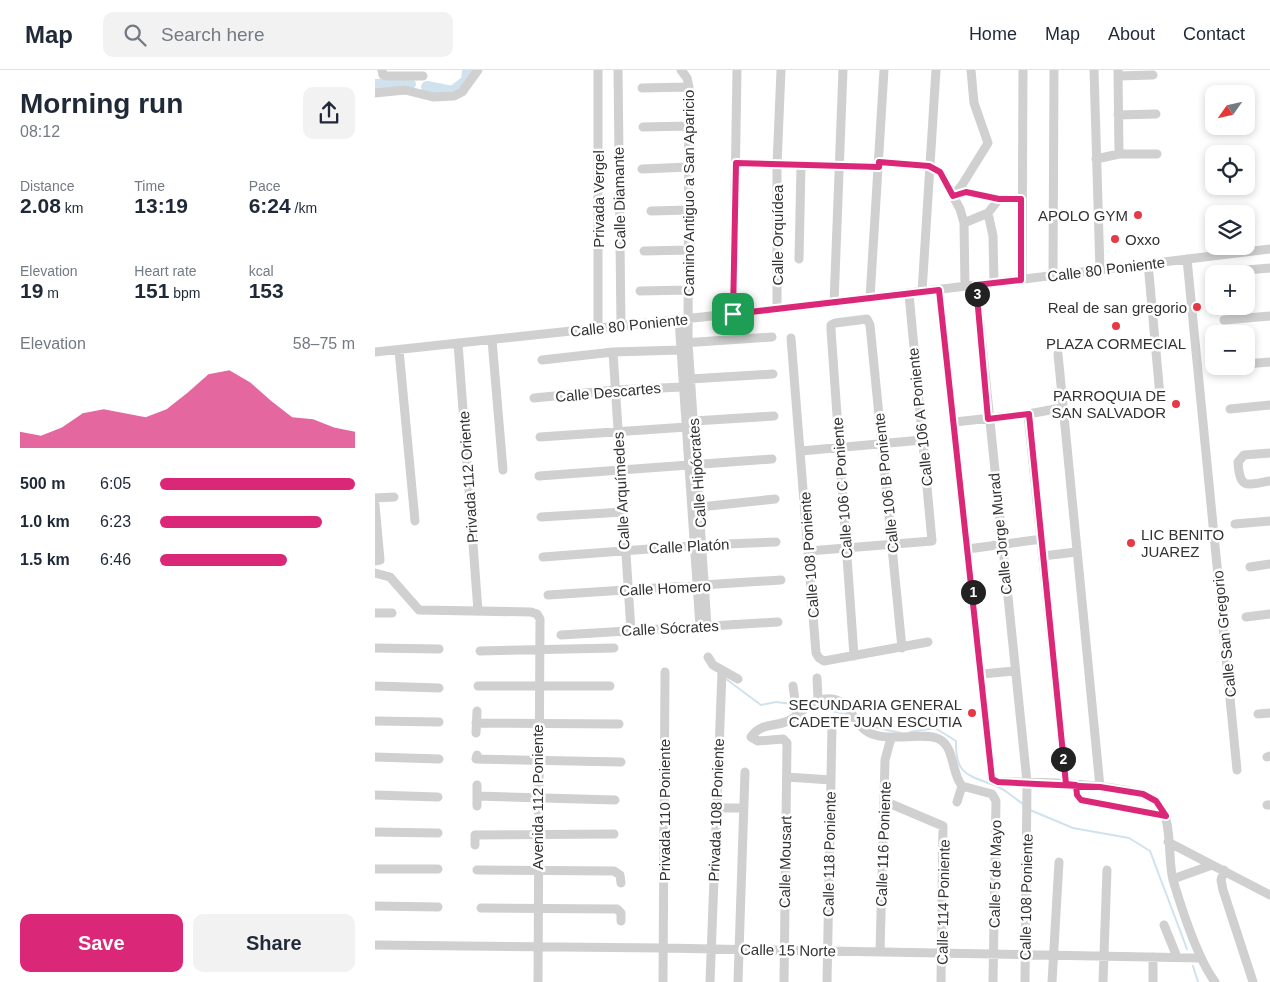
<!DOCTYPE html>
<meta charset="utf-8">
<style>
body{margin:0;font-family:Helvetica,sans-serif;background:#f2f2f3;color:#1f2937;height:100vh;display:flex;flex-direction:column;font-size:19px;white-space:nowrap}
*{box-sizing:border-box;margin:0}
p{font-size:16px;color:#747a83}
.icon{flex:none;width:28px;height:28px;fill:none;stroke:currentColor;stroke-width:2;stroke-linecap:round;stroke-linejoin:round}
.map{position:relative;flex:1;overflow:hidden}
.details{display:flex;flex-direction:column;background:#fff;width:375px}
.details>*{flex:none}
.needle{width:32px;rotate:236deg}
.controls{position:absolute;left:830px;top:15px;display:grid;gap:10px}
.controls a{display:grid;place-items:center;width:50px;height:50px;border-radius:10px;background:#fff;box-shadow:0 2px 8px #0003;font-size:25px}
.pin{position:absolute;display:grid;place-items:center;width:42px;height:42px;color:#fff;margin:-21px;border-radius:10px;box-shadow:0 2px 8px #0006}
.km{position:absolute;width:25px;height:25px;margin:-12px;border-radius:50%;background:#222;color:#fff;font-size:14px;line-height:25px;text-align:center}
.round{display:grid;place-items:center;flex:none;width:52px;height:52px;border-radius:10px;background:#f2f2f3}
.summary{display:flex;align-items:center;justify-content:space-between;height:85px;padding:0 20px}
h1{font-size:28px;font-weight:700;line-height:38px}
.metrics{display:grid;grid-template-columns:repeat(3,1fr);gap:8px;height:85px;padding:5px 20px}
.metrics div{display:grid;align-content:center}
.metrics b{font-size:21px;font-weight:700}
.metrics small{font-size:14px;font-weight:400}
.metrics p{font-size:14px}
.chart{height:140px;padding:10px 20px}
.chart p{display:flex;justify-content:space-between}
.chart svg{width:100%;height:90px;margin-top:5px;fill:#db2777;opacity:.7}
.button{display:flex;gap:10px;margin-top:auto;padding:10px 20px}
.button a{flex:1;height:58px;border-radius:10px;background:#db2777;color:#fff;font-size:20px;font-weight:700;line-height:58px;text-align:center}
.button a+a{background:#f2f2f3;color:#1f2937}
ul{padding:0 20px;list-style:none;font-size:16px}
li{display:grid;grid-template-columns:80px 60px 1fr;align-items:center;height:38px}
li i{height:12px;border-radius:6px;background:#db2777}
header{display:flex;align-items:center;gap:30px;box-sizing:border-box;height:70px;padding:0 25px;background:#fff;border-bottom:1px solid #e0e1e3}
header strong{font-size:24px}
nav{display:flex;gap:28px;margin-inline-start:auto;font-size:18px}
.search{width:350px;height:45px;background:#f2f2f3;display:flex;align-items:center;gap:12px;box-sizing:border-box;padding:0 18px;border-radius:10px;color:#747a83;font-size:19px}
main{display:flex;flex:1;min-height:0}
.map>svg:first-child{display:block}
.lines{fill:none;stroke-linecap:round;stroke-linejoin:round}
.stream{stroke:#cfe2ee;stroke-width:2}
.river{stroke:#cfe2ee;stroke-width:12}
.minor{stroke:#d0d0d0;stroke-width:9}
.route-casing{stroke:#fff;stroke-width:10}
.route{stroke:#db2777;stroke-width:6}
.poi-dot{fill:#e63946;stroke:#fff;stroke-width:2}
.labels{text-anchor:middle;dominant-baseline:central;stroke-width:5;stroke-linejoin:round;paint-order:stroke}
.street-label{font-size:15px;fill:#333;stroke:#fff}
.poi-label{font-size:15px;fill:#333;stroke:#fff;text-anchor:end}
</style>
<header>
<strong>Map</strong>
<div class="search"><svg class="icon" aria-label="search" viewBox="0 0 24 24"><circle cx="10" cy="10" r="6"/><path d="M15 15l6 6"/></svg>Search here</div>
<nav><a>Home</a><a>Map</a><a>About</a><a>Contact</a></nav>
</header>
<main>
<section class="details">
<div class="summary"><div><h1>Morning run</h1><p>08:12</p></div><a class="round"><svg class="icon" aria-label="share" viewBox="0 0 24 24"><path d="M12 15V3M7 8l5-5 5 5M5 13v7h14v-7"/></svg></a></div>
<div class="metrics">
<div><p>Distance</p><b>2.08<small> km</small></b></div>
<div><p>Time</p><b>13:19</b></div>
<div><p>Pace</p><b>6:24<small> /km</small></b></div>
</div>
<div class="metrics">
<div><p>Elevation</p><b>19<small> m</small></b></div>
<div><p>Heart rate</p><b>151<small> bpm</small></b></div>
<div><p>kcal</p><b>153</b></div>
</div>
<div class="chart"><p><span>Elevation</span>58–75 m</p>
<svg viewBox="0 0 160 44" preserveAspectRatio="none"><path d="M0 44V36L10 38L20 34L30 27L40 25L50 27L60 29L70 25L80 17L90 8L100 6L110 12L120 21L130 29L140 30L150 34L160 36V44z"/></svg>
</div>
<ul>
<li><b>500 m</b>6:05<i style="width:100%"></i></li>
<li><b>1.0 km</b>6:23<i style="width:83%"></i></li>
<li><b>1.5 km</b>6:46<i style="width:65%"></i></li>
</ul>
<div class="button"><a>Save</a><a>Share</a></div>
</section>
<div class="map">
<svg width="895" height="912" viewBox="0 0 895 912">
<rect width="100%" height="100%" fill="#fff"/>
<g class="lines">
<path class="stream" d="M351,609l35,26 15,-3 16,2
M437,637l34,7
M488,652l6,4 32,7
M535,662l25,-4 21,13c-1,35 13,34 40,45 9,3 18,12 27,18
M655,740l43,18 56,10 21,13 37,98
M818,896l5,16"/>
<path class="river" d="M0,15l35,-1
M52,17l25,5 15,-11 1,-11"/>
<path class="minor" d="M7,0l1,5 4,1h36
M223,0v258
M243,0l3,256
M306,0l6,8 2,9 -1,256 19,283
M719,0l6,200
M743,0l1,84
M743,6l35,-1
M267,18l47,-1
M0,23l30,-3 28,7 21,-1 8,-4 16,-22
M743,45l38,-1
M268,57l46,-1
M721,89l23,-5h38
M504,92l50,4 11,6 20,37 4,14 1,63
M361,93l142,4
M267,99l47,-2
M580,125l11,-3 33,7h22
M578,126l9,-11 26,-42 -14,-40 -3,-33
M276,141l38,-1
M613,143l5,23 1,47
M589,153l24,-10 11,-14
M269,181l45,-1
M424,189l2,-93
M812,189l50,511
M773,193l12,133
M836,203l59,-5
M678,205l1,-205
M647,210l1,-210
M601,215l51,497 -2,200
M564,220l53,489 6,3c33,0 132,0 157,19 19,14 12,57 18,79 9,30 24,78 42,102
M265,221l49,-1
M547,222l14,-222
M495,228l14,-228
M459,233l9,-233
M402,239v-144l4,-95
M358,244l4,-244
M304,250l21,307
M849,250l46,-4
M416,268l25,315 3,5 5,3 104,-19
M117,270l11,130
M83,273l20,268
M308,273l89,-6
M24,280l16,171
M0,282l402,-43 493,-60
M238,282l18,279
M683,284l42,433
M167,290l71,-8 68,-2
M871,294l24,-2
M315,309l83,-5
M159,328l81,-8 68,-3
M855,339l40,-4
M653,344l38,370
M319,351l80,-5
M580,352l73,-8 33,-6
M165,367l147,-10
M426,381l121,-11
M895,383l-26,2 -6,7c2,28 8,23 32,19
M164,406l233,-17
M0,428l19,-1
M0,435l5,55 -5,1
M325,437l75,-8
M166,447l82,-5
M860,454l35,-3
M593,479l74,-10
M434,481l123,-10 -23,-247
M668,486l33,-4
M168,487l159,-12 74,-3
M875,497l20,-3
M0,503l15,4 29,33 112,2 6,2 3,5 -2,363
M173,525l233,-15
M0,543h17
M871,547l24,-3
M186,565l217,-13
M0,578l64,1
M105,581l134,-3
M479,586l-23,-326v-5l4,-2 32,-4 3,6 32,323
M333,587l5,8 25,14
M607,604l32,-3
M442,608l1,22
M0,616l64,2
M103,616h132
M418,616l4,30
M883,644l12,-1
M0,651l64,1
M101,653l143,1
M101,663l1,-22
M102,685l-1,4 145,3
M0,687l64,2
M892,687l3,-1
M412,707l44,3
M102,715v21
M701,715l1,10 4,5 85,16
M0,725l63,2
M102,726l138,4
M509,731l59,25 -2,156
M582,732l5,-16
M892,735h3
M340,738h27
M0,762l63,1
M793,772l102,53
M100,775v-10l139,-1
M0,799h63
M102,800l137,1 6,4 1,8
M849,800l-3,10 2,10 30,92
M798,809l39,-14
M0,836l63,1
M106,838l136,1 4,4v8
M789,855l13,32
M0,875l288,3 538,10
M505,882l5,-192 6,-22
M778,887v25
M288,912l2,-310
M335,912l12,-310
M363,912l7,-210
M409,912l3,-239 -4,-4 -25,2 -7,-4c9,-14 23,-10 37,-16 11,-5 20,-18 31,-21 34,-9 30,28 56,35 19,6 50,-3 64,4 16,8 12,34 23,47l30,8 4,7 -3,181
M452,912l5,-256
M677,912l7,-120
M728,912l4,-112"/>
</g>
<g class="lines">
<defs>
<path id="route" d="M358,244l206,-24 53,489 6,3 102,5 43,7 13,7 10,15 -85,-16 -4,-5 -1,-10 -10,-1 -37,-370 -41,5 -12,-134 45,-5v-81h-22l-33,-7 -13,4 -13,-24 -11,-6 -50,-4v5l-143,-4 -3,151"/>
</defs>
<use href="#route" class="route-casing"/>
<use href="#route" class="route"/>
</g>
<g class="poi-dot">
<circle cx="763" cy="145" r="5"/>
<circle cx="740" cy="169" r="5"/>
<circle cx="822" cy="237" r="5"/>
<circle cx="741" cy="256" r="5"/>
<circle cx="801" cy="334" r="5"/>
<circle cx="756" cy="473" r="5"/>
<circle cx="597" cy="643" r="5"/>
</g>
<g class="labels">
<g class="street-label">
<text transform="translate(313 123) rotate(-90)">Camino Antiguo a San Aparicio</text>
<text transform="translate(244 128) rotate(-91)">Calle Diamante</text>
<text transform="translate(223 129) rotate(-90)">Privada Vergel</text>
<text transform="translate(402 165) rotate(-90)">Calle Orquídea</text>
<text transform="translate(731 199) rotate(-7)">Calle 80 Poniente</text>
<text transform="translate(254 255) rotate(-6)">Calle 80 Poniente</text>
<text transform="translate(233 322) rotate(-5)">Calle Descartes</text>
<text transform="translate(545 347) rotate(-96)">Calle 106 A Poniente</text>
<text transform="translate(322 403) rotate(-94)">Calle Hipócrates</text>
<text transform="translate(93 407) rotate(-94)">Privada 112 Oriente</text>
<text transform="translate(511 413) rotate(-96)">Calle 106 B Poniente</text>
<text transform="translate(467 418) rotate(-94)">Calle 106 C Poniente</text>
<text transform="translate(246 421) rotate(-93)">Calle Arquímedes</text>
<text transform="translate(625 464) rotate(-96)">Calle Jorge Murad</text>
<text transform="translate(314 476) rotate(-3)">Calle Platón</text>
<text transform="translate(434 485) rotate(-94)">Calle 108 Poniente</text>
<text transform="translate(290 518) rotate(-3)">Calle Homero</text>
<text transform="translate(295 558) rotate(-3)">Calle Sócrates</text>
<text transform="translate(849 564) rotate(-96)">Calle San Gregorio</text>
<text transform="translate(162 727) rotate(-90)">Avenida 112 Poniente</text>
<text transform="translate(289 740) rotate(-90)">Privada 110 Poniente</text>
<text transform="translate(341 740) rotate(-88)">Privada 108 Poniente</text>
<text transform="translate(508 774) rotate(-88)">Calle 116 Poniente</text>
<text transform="translate(454 784) rotate(-89)">Calle 118 Poniente</text>
<text transform="translate(410 792) rotate(-89)">Calle Mousart</text>
<text transform="translate(620 804) rotate(-89)">Calle 5 de Mayo</text>
<text transform="translate(651 827) rotate(-89)">Calle 108 Poniente</text>
<text transform="translate(568 832) rotate(-89)">Calle 114 Poniente</text>
<text transform="translate(413 880) rotate(1)">Calle 15 Norte</text>
</g>
<g class="poi-label">
<text x="753" y="145">APOLO GYM</text>
<text x="750" y="169" text-anchor="start">Oxxo</text>
<text x="812" y="237">Real de san gregorio</text>
<text x="741" y="273" text-anchor="middle">PLAZA CORMECIAL</text>
<text x="791" y="325">PARROQUIA DE<tspan x="791" dy="17">SAN SALVADOR</tspan></text>
<text x="766" y="464" text-anchor="start">LIC BENITO<tspan x="766" dy="17">JUAREZ</tspan></text>
<text x="587" y="634">SECUNDARIA GENERAL<tspan x="587" dy="17">CADETE JUAN ESCUTIA</tspan></text>
</g>
</g>
</svg>
<div class="controls">
<a><svg class="needle" viewBox="-14 -14 28 28"><path d="M0-13l5 13h-10z" fill="#e53935"/><path d="M0 13l5-13h-10z" fill="#747a83"/></svg></a>
<a><svg class="icon" aria-label="locate" viewBox="0 0 24 24"><circle cx="12" cy="12" r="6"/><path d="M12 2v4M12 18v4M2 12h4M18 12h4"/></svg></a>
<a><svg class="icon" aria-label="layers" viewBox="0 0 24 24"><path d="M12 4l9 5-9 5-9-5zM3 14l9 5 9-5"/></svg></a>
<a>+</a>
<a>−</a>
</div>
<div class="pin" style="left:358px;top:244px;background:#1e9e55"><svg class="icon" aria-label="arrive" viewBox="0 0 24 24"><path d="M6 21V4h12l-3 4 3 4H6"/></svg></div>
<b class="km" style="left:598px;top:522px">1</b>
<b class="km" style="left:688px;top:689px">2</b>
<b class="km" style="left:602px;top:224px">3</b>
</div>
</main>
